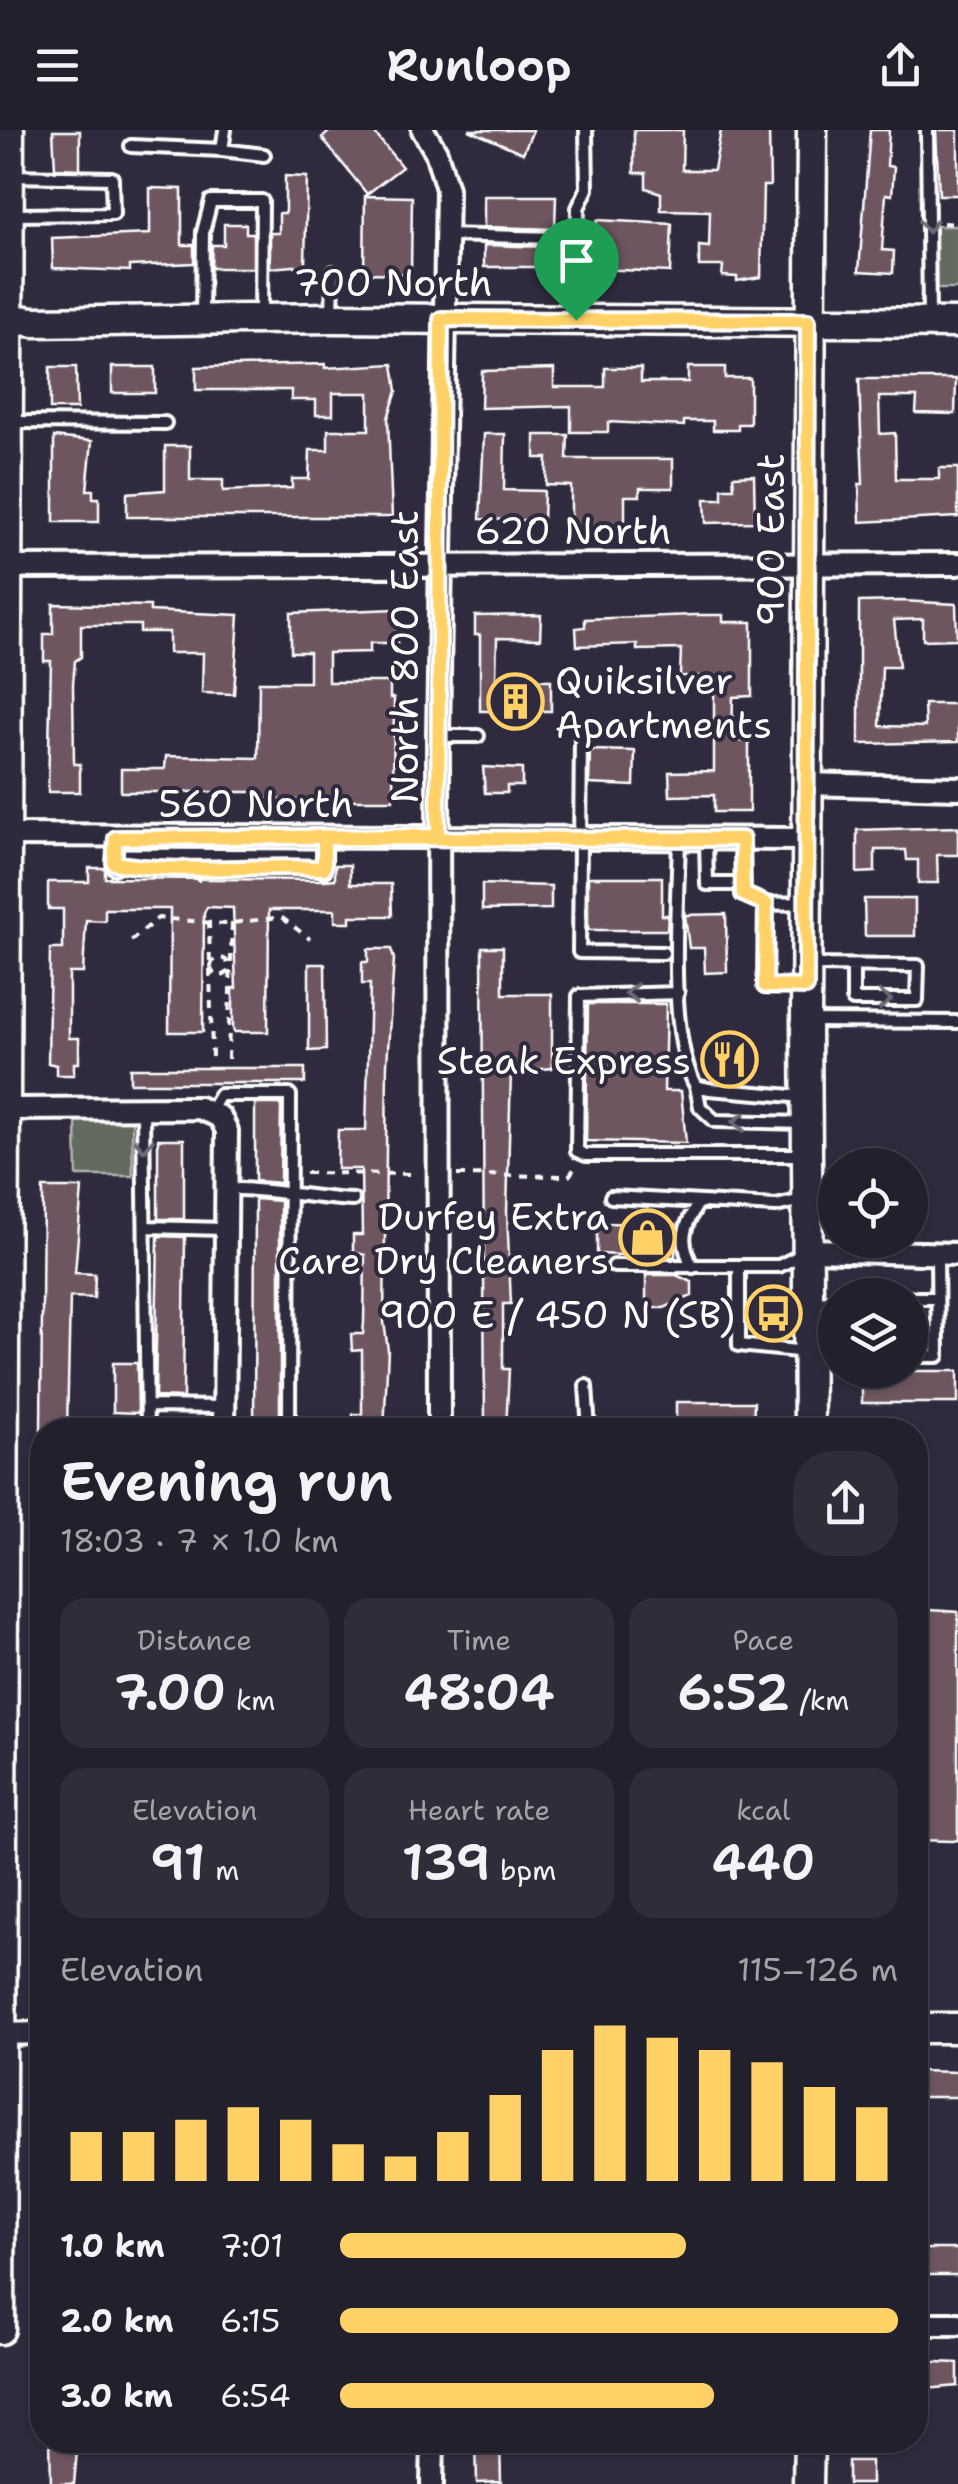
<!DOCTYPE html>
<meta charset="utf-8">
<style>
body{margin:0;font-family:"Shantell Sans",sans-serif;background:#2f2d3a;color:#f1f3f6;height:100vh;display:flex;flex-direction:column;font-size:38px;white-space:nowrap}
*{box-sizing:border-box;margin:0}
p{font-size:32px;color:#a3a3aa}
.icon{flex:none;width:55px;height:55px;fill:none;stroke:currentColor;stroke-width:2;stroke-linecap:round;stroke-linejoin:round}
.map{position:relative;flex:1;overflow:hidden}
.drawer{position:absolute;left:30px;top:1288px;width:898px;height:1035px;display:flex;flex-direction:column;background:#23202e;border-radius:40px;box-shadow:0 2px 8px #0004,0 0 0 2px #403e4a}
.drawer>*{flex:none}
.fabs{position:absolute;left:818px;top:1018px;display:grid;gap:20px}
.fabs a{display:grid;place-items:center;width:110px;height:110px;border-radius:50%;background:#23202e;box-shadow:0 2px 8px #0004,0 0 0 2px #403e4a;font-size:50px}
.pin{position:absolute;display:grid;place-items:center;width:85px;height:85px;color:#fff;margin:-102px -42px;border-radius:50% 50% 50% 0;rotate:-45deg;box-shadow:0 0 10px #0007}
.pin .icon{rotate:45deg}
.round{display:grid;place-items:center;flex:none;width:105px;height:105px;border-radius:40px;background:#2f2d3a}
.head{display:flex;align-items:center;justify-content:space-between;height:170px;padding:0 30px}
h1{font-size:55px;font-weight:600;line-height:75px}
.metrics{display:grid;grid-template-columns:repeat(3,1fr);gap:15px;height:170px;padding:10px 30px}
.metrics div{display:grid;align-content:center;border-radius:25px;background:#2f2d3a;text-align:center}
.metrics b{font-size:50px;font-weight:600}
.metrics small{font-size:28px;font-weight:400}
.metrics p{font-size:28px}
.chart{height:280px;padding:20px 30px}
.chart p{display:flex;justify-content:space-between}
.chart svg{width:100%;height:180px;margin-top:10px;stroke:#ffd166;stroke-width:6}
ul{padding:0 30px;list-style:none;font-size:32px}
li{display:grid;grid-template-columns:160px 120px 1fr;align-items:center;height:75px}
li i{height:25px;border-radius:12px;background:#ffd166}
header{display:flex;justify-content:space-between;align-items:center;height:130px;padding:0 30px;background:#23202e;font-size:45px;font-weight:600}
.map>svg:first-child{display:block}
.green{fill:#636b5f;stroke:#b1b5af;stroke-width:2.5}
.building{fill:#6e5660;stroke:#fff;stroke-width:2.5}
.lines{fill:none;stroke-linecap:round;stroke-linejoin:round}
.lane-casing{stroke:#fff;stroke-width:18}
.street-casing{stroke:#fff;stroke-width:28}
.secondary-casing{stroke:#fff;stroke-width:35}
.path{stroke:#fff;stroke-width:4;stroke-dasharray:8 8;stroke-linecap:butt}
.lane{stroke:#2f2a3d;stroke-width:10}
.street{stroke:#2f2a3d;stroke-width:20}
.secondary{stroke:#2f2a3d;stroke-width:28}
.oneway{stroke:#6d6a77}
.route-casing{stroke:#fff;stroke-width:20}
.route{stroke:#ffd166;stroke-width:12}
.labels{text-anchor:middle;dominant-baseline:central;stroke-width:8;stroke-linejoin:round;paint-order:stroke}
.street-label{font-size:38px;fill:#fff;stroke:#2f2a3d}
.poi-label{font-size:38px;fill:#fff;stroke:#2f2a3d;text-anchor:end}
</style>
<header><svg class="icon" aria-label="menu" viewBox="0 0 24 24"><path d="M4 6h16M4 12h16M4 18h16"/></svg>Runloop<svg class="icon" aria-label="share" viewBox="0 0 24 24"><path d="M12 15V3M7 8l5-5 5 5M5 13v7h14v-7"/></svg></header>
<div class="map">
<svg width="958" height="2354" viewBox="0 0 958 2354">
<rect width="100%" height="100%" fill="#2f2a3d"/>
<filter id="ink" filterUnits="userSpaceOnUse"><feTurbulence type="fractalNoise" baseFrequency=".01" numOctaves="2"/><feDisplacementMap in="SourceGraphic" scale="20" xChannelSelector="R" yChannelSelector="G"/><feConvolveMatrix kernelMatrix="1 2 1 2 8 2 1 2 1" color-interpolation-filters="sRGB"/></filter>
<g filter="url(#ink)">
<path class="green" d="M936,96h22v63h-22z
M132,989l1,57h-56l-1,-56z"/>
<path class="building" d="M331,0h41l30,37 -35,27 -45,-56z
M469,0h64l-10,23z
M634,0h49l-1,40h32l7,-40h48l1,56h-7l-2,91 -24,4v-4l-15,-1 1,-10h-24v-20l10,1 1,-36 -49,-1v-17l-15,-5v-15h-12z
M870,0h19l-2,36 7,1 -2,28 -6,-1 -4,56 12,1 -1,22 -34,-2z
M936,0h22v65h-19z
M53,1h27v38l-25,-1z
M285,46l22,1 -2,88 -35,3v-35h9v-20h6z
M150,58l32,1v56h12v18l-64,3v5l-77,-3 -1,-30 98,-4z
M365,66l47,1 -1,77 -47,-1z
M484,66h72l-1,33 -71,-2z
M597,90l75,4 -2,48 -75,-3z
M224,94h22v9h7v35h-42l1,-23h12z
M484,115l68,2 3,20h-71z
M325,234v4l68,-4 4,27 -9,27 4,99h-265v-24l38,-3v-44h25v34h33v11l69,-3v-9h17l1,-29h18v-20h41v-37h-36v22h-17v-15h-25v-10h-95v-23z
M50,237h26l1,42h-27z
M112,237h43v26h-43z
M688,237h37v11h25v46h-12v6h-25v-9h-29v5l-76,-4v10h-37v-26l-90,2 1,-37 72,-2v18h51v-19h36v14h47z
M859,249h97l-1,35 -39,-1 1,-16h-38l1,37 15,-1 1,46h43v-11h19v49l-98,5 -1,-38h4z
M484,304h21l-1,56 40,1 -1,30 -63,-2z
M535,305h33l-1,24h106v29h-33v8h-15v32h-54v-42l-25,-1 1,-27h-12z
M54,307l38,4 -5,49h6v8h6v24h-45z
M754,345l1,47 -49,1 -1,-24h17v-11h12l-1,-12z
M902,471l54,3 1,35 -34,1v-21l-29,1 5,47h-17l-2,59 45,1 -1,-23h34v38l-99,2v-142z
M53,474l97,2v5l89,4 -5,79 -32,-1 1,-40h-34v-21h-29v-7h-59v32l-6,4 -2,23 1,80h6v28h-32l3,-131h-7v-27h9z
M397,479v34h-27v9l-42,1v29h62v16h4l-1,102h-120l-12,-2v-6h-140v-23h44l1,-13 92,2 1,-76h50v-30h-18v-39z
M541,485l-1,24 -43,-1 -1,41 55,1v31h-71v-76h-5v-19z
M694,485h29v7h29v74l-19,1 -1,44h17v71h-35v-17l-44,1 -1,-24 45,-1v-94l-34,-1 1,-27 -44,1v-6l-60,2 -1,-18 9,-1v-8z
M590,620l45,1 -1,35 -45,-2z
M483,637l39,2v17h-15v7h-22z
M958,697v28h-21l1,28h-20v-23h-11l-1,-10h-31v22l-18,1v-43z
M335,735h15v19h41l1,32h-42v6h-15v-12h-66l-1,122h-34l-1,-4v-40h3l-3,-80 -26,-1 -3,6 -1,119h-34l1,-123h-65v12l-19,-1 -3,53h-14v65h10v25h-5v12h-18v-10l-8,-2 2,-114h13v-40h-15v-27h41v-14h16v10l220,2 10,-1z
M588,747h74v38h6l-1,15h-79z
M482,754l69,2v23l-69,1z
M864,769h51v37h-50z
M726,784l1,58 -22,1 -1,-25h-15l-4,-33z
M482,817h21v47h49v74l-41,4 -4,139 4,93h-8v65h6l-3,61h-21z
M368,819h23l3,10 -7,105 -3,258 4,28 -4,80h-31v-16h9v-64l-10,1 -1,-17h12l1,-12 1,-67 -12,-3v-17h9l-1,-66h-24l1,-39h28l4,-146h-8v-22h6z
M309,834h16l1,86 -17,1z
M588,874h78l-2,87h17l5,52 -100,-2z
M717,912l36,1v30l-37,-1v-5h-8v-15h9z
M130,938h175v15h-175z
M255,974h26l-1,79 -25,-2z
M158,1009h26v80h-26z
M43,1058h39l-7,85 20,1 -1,24 -24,-1 -3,133h-26z
M255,1069l25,2v229h-26z
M597,1093l79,1 -1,33 -78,-3z
M158,1106l27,1 -2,161 -28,-1z
M646,1145h30l16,7v14l-28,12h-18z
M113,1233h24l1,50 -25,-1z
M862,1241h96v32h-96z
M676,1272h78l-1,27h-77z
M930,1480l28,2v228l-5,1 -38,-1v-228z
M915,1941l43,1v25h-43z
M915,2119h43v26h-43z
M915,2231l43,2v23l-43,4z
M50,2310h28l-4,44h-23z
M476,2310h24l1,42 -24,1z
M848,2331h23v23h-23z"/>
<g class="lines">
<defs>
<path id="lane" d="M927,0l2,189
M131,16l91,4 3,-20
M222,20l42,5
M10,85l103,-1 -1,-36 -100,-2
M445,105l112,3 20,29
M332,187l1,-45
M576,189l2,-111 9,-19 -1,-59
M202,190l1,-88 8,-31h51l-1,117
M9,292l156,1
M438,606h40
M581,607l-2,215 84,1
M679,708c-1,62 -13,198 17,248l13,3 95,8
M706,709l1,45h36
M742,709l1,55 23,10
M114,738l2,-30
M324,741l1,-33
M807,835l111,1 -1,34h-64v-34
M805,857h-40l1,-83 40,-1
M678,863l-99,3 -2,155 9,4h220
M809,891l149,1
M696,956l4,21 15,14 90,2
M143,980l4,320
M211,980l9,-15h70l-1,335
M239,1059c40,1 74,9 114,11
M611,1067l165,9 30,-7 29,1
M145,1097l80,2
M614,1136h165l26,-13
M693,1137c-14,-25 -10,-39 4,-62
M739,1137v78l96,10
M910,1168h27
M811,1172l24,-1
M910,1226h28l-1,-102
M586,1256l3,44
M147,1276l77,1"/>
<path id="street" d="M423,0l13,22 11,37 -9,547 1,694
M8,437l950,-3
M806,654l152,4
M6,705l800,4
M6,979l193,-1 21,9 7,14 -3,299
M811,1120l147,4
M0,1904l42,-1
M915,2194h43
M432,2354l1,-44"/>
<path id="secondary" d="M0,187l34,5 298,-4 626,5
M809,1300l-3,-409 6,-891
M915,1898h43
M0,2199l9,-2199
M808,2354l1,-44"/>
</defs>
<use href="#lane" class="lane-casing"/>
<use href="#street" class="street-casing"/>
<use href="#secondary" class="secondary-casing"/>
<path class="path" d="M943,93l15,1
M128,736l81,5 104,-3
M243,738v14
M153,748v-12
M198,752v-13
M209,791l3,137
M131,811l27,-23 67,6 56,-7 29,22
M211 837a9 9 0 1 1 18 0a9 9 0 1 1-18 0Z
M228,929l4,-138
M305,1043l111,1
M457,1045l112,1 8,-11"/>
<use href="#lane" class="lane"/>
<use href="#street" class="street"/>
<use href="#secondary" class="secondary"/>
</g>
<defs><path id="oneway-chevron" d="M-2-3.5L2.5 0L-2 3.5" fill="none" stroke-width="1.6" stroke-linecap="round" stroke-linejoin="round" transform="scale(2.5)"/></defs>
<g class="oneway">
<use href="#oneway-chevron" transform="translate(928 96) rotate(89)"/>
<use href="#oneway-chevron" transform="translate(632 863) rotate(180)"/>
<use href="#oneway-chevron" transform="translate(885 870)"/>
<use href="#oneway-chevron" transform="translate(739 992) rotate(-179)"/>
<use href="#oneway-chevron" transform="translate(144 1015) rotate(89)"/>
</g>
</g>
<g class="lines" filter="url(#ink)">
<defs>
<path id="route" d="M576,190l-135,-1 -3,517 -322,2 -2,25c68,12 137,1 205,5h5v-30l418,1 1,55 23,10 -1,82 41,1 2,-666 -232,-1"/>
</defs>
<use href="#route" class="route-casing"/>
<use href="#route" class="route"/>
</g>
<defs>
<symbol id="building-ring" viewBox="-11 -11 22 22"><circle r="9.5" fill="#2f2a3d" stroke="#ffd166" stroke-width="1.5"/><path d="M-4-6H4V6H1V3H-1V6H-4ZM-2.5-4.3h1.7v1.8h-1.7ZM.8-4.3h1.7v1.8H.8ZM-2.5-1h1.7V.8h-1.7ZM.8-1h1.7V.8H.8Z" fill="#ffd166"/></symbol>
<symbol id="restaurant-ring" viewBox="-11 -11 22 22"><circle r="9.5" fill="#2f2a3d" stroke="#ffd166" stroke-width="1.5"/><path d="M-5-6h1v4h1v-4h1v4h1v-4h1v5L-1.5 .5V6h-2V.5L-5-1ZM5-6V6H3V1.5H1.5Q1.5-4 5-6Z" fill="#ffd166"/></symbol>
<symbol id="shop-ring" viewBox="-11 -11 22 22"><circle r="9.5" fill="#2f2a3d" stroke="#ffd166" stroke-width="1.5"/><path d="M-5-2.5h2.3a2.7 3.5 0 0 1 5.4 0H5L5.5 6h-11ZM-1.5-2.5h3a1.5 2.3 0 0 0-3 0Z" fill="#ffd166"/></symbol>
<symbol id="bus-ring" viewBox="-11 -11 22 22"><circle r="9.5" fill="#2f2a3d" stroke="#ffd166" stroke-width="1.5"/><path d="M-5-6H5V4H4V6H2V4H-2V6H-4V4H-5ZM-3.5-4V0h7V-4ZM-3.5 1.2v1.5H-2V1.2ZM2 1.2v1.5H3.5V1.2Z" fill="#ffd166"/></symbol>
</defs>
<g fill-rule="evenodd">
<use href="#building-ring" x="484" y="540" width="63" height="63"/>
<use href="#restaurant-ring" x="698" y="898" width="63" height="63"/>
<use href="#shop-ring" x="616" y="1076" width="63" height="63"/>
<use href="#bus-ring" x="742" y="1152" width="63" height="63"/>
</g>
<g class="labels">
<g class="street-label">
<text x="393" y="152">700 North</text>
<text x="573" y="400">620 North</text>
<text transform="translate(770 410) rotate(-90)">900 East</text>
<text transform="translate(404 527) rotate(-90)">North 800 East</text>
<text x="256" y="673">560 North</text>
</g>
<g class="poi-label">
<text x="555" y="550" text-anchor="start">Quiksilver<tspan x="555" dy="44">Apartments</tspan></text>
<text x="691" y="930">Steak Express</text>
<text x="609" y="1086">Durfey Extra<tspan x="609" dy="44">Care Dry Cleaners</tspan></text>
<text x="735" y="1184">900 E / 450 N (SB)</text>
</g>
</g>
</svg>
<div class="fabs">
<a><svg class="icon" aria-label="locate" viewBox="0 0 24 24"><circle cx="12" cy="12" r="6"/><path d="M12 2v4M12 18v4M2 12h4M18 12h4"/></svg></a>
<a><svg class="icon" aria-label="layers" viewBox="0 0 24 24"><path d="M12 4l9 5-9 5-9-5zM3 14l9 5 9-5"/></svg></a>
</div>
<div class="pin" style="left:576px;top:190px;background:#1e9e55"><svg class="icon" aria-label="arrive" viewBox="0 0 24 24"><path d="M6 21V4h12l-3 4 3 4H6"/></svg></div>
<section class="drawer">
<div class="head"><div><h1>Evening run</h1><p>18:03 · 7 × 1.0 km</p></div><a class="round"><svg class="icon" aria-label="share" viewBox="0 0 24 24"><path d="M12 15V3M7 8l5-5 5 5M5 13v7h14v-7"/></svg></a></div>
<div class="metrics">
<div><p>Distance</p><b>7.00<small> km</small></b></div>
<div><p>Time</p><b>48:04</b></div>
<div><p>Pace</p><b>6:52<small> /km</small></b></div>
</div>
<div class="metrics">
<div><p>Elevation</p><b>91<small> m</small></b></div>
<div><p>Heart rate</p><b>139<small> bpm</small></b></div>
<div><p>kcal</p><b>440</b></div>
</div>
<div class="chart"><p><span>Elevation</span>115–126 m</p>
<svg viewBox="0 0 160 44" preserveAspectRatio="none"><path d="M5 44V32M15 44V32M25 44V29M35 44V26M45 44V29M55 44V35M65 44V38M75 44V32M85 44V23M95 44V12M105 44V6M115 44V9M125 44V12M135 44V15M145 44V21M155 44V26"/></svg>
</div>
<ul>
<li><b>1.0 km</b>7:01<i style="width:62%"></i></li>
<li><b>2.0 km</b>6:15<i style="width:100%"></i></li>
<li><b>3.0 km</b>6:54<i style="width:67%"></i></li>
</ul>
</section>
</div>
